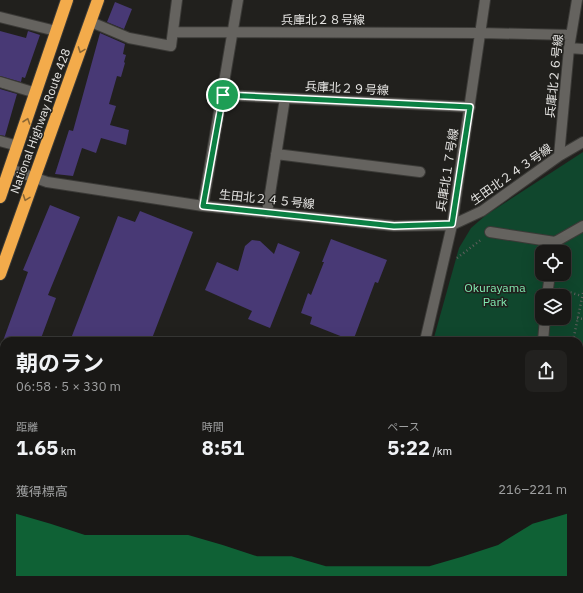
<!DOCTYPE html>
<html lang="ja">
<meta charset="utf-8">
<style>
body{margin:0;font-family:"IBM Plex Sans","Noto Sans JP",sans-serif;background:#22211f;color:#f1f3f6;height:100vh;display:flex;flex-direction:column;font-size:15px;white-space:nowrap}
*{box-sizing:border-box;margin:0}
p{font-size:13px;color:#9fa0a1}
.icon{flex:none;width:22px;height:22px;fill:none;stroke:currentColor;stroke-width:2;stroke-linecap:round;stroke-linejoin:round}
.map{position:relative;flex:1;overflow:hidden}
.sheet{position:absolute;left:0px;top:337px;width:583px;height:256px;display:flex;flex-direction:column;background:#191816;border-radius:12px 12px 0 0;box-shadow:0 4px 16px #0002,0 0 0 1px #373735}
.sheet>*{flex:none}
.buttons{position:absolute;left:535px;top:245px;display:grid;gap:8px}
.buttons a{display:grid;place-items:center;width:36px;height:36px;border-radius:8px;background:#191816;box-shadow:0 4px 16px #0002,0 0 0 1px #373735;font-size:20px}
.pin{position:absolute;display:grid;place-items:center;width:34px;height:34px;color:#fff;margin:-17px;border:2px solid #fff;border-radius:50%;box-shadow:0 1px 4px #0007}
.round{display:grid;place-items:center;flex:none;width:42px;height:42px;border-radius:8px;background:#22211f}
.summary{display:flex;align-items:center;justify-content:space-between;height:68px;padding:0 16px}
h1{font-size:22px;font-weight:700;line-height:30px}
.metrics{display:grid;grid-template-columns:repeat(3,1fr);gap:6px;height:68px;padding:4px 16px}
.metrics div{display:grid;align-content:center}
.metrics b{font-size:20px;font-weight:700}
.metrics small{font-size:11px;font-weight:400}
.metrics p{font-size:11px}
.chart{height:112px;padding:8px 16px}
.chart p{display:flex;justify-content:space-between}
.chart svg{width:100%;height:72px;margin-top:4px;fill:#0b8043;opacity:.7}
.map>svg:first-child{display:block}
.green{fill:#10472d;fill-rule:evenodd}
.building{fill:#483975}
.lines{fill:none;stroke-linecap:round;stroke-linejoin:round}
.street-casing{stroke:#3b3a37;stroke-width:12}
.highway-casing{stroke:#3b3a37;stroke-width:14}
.path{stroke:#605f5d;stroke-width:2.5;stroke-dasharray:1 3;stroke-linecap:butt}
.street{stroke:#65635f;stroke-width:10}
.highway{stroke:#f3ab4b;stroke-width:12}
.oneway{stroke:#8a6634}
.route-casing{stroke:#fff;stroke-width:8}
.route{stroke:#0b8043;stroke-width:5}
.labels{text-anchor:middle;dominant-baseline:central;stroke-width:3;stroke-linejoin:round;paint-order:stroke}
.street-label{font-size:12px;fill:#e5e4e2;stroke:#21201d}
.park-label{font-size:12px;fill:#80eab0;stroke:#21201d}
</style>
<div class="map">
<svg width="583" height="593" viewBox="0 0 583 593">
<rect width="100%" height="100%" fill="#21201d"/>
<path class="green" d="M583,152v441h-96l-1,-4h93v-248h-146l26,-93 12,-20 15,-13zM542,252h22v22h-22zM542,296h22v22h-22z
M397,589h39l-8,4h-32z"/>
<path class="building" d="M115,2l17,7 -8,20 -17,-7z
M0,31l26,7 2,-7 12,4 -15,43 -3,-1 -1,5 -21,-6z
M100,33l25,11 -2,10 3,1 -2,7 1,1 -4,14 -4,-1 -8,28 7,2 -6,19 19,5 -3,15 -25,-7 -5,15 -14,-5 -9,28 -18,-2 14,-44 4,1z
M0,89l17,5 -12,42 -5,-1z
M50,205l30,12 -32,78 8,3 -16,43h-37l25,-69 -5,-2z
M140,211l53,21 -42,109h-81l48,-125 17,6z
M331,239l56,21 -9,23 -3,-1 -22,59 -43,-17 2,-7 -11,-4 7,-20 3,2 13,-33h-2z
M252,240l8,1 14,13 4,-11 22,9 -30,76 -22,-9 4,-8 -47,-21 12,-28 21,9 7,-25z"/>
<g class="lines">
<defs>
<path id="street" d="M0,17l56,14
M91,22l38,16 42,8 6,-46
M173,32l308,1 90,2
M569,48l14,1
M0,82l36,11
M223,95l247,12
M0,141l18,5
M276,154l144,18
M559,156l10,-108 8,-48
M10,169l37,13 156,24 191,20 58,-1 30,-14 77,-55 24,-14
M203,206l35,-206
M267,213l18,-115
M490,232l65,10 28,-16
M553,252l2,-10
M547,296l3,-22
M425,341l27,-116 33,-225
M543,341l2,-23
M579,483l4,-2
M493,589v4
M385,593l2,-4
M446,593l8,-4"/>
<path id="highway" d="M0,197l67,-197
M0,274l98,-274"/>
</defs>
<use href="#street" class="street-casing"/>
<use href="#highway" class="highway-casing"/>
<path class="path" d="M457,258l25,-19
M559,289l23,7
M577,318l6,1
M573,341l10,-48
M579,386l4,-2
M579,449l4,1"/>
<use href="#street" class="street"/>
<use href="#highway" class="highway"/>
</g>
<defs><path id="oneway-chevron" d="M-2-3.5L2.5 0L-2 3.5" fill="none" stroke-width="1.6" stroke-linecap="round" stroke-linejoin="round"/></defs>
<g class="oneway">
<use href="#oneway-chevron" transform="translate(81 50) rotate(110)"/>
<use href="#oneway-chevron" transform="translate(27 121) rotate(-71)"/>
<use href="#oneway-chevron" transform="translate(26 198) rotate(110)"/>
</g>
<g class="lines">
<defs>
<path id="route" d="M223,95l247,12 -18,117 -58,2 -191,-20z"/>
</defs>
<use href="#route" class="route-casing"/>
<use href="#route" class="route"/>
</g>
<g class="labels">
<g class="street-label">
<text x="323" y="19">兵庫北２８号線</text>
<text transform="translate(554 76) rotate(-84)">兵庫北２６号線</text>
<text transform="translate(347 88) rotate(3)">兵庫北２９号線</text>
<text transform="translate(40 121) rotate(-70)">National Highway Route 428</text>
<text transform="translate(447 170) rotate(-81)">兵庫北１７号線</text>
<text transform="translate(511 174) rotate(-35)">生田北２４３号線</text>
<text transform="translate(267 199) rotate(6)">生田北２４５号線</text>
</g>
<g class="park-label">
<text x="495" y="287">Okurayama<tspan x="495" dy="14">Park</tspan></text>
</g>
</g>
</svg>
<div class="buttons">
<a><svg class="icon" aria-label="locate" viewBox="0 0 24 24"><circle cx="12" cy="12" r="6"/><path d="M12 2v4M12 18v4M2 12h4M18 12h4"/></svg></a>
<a><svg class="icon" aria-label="layers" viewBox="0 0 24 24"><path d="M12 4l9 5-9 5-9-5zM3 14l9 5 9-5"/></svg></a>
</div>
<div class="pin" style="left:223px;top:95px;background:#1e9e55"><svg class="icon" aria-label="arrive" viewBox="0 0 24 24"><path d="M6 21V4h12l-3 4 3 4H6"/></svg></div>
<section class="sheet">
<div class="summary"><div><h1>朝のラン</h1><p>06:58 · 5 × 330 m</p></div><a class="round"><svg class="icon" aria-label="share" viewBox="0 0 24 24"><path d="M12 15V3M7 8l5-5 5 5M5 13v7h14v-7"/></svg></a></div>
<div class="metrics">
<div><p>距離</p><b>1.65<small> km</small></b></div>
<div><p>時間</p><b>8:51</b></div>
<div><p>ペース</p><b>5:22<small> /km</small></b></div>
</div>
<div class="chart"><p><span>獲得標高</span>216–221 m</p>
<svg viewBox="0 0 160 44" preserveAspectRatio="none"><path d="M0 44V6L10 12L20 19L30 19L40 19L50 19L60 25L70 32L80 32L90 38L100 38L110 38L120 38L130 32L140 25L150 12L160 6V44z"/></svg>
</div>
</section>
</div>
